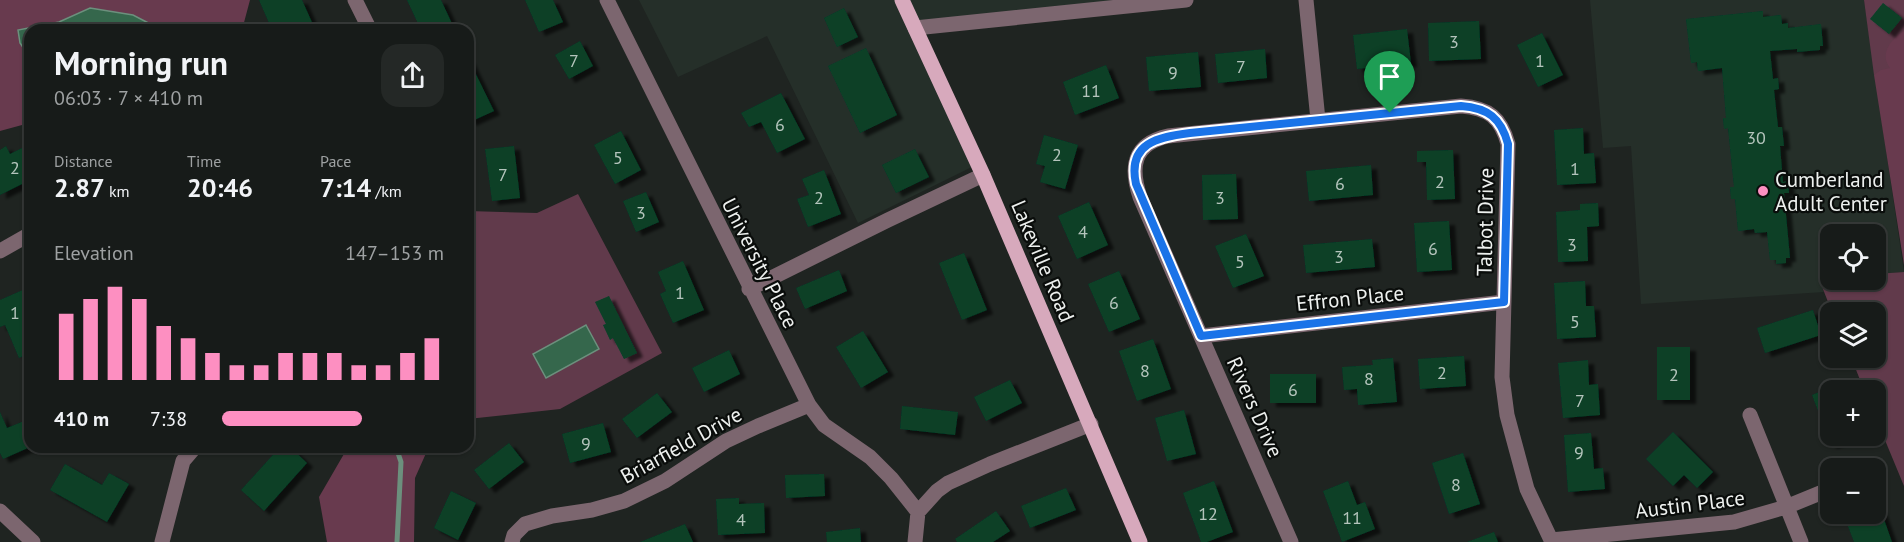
<!DOCTYPE html>
<meta charset="utf-8">
<style>
body{margin:0;font-family:"PT Sans",sans-serif;background:#242826;color:#f1f3f6;height:100vh;display:flex;flex-direction:column;font-size:22px;white-space:nowrap}
*{box-sizing:border-box;margin:0}
p{font-size:20px;color:#9ea1a2}
.icon{flex:none;width:33px;height:33px;fill:none;stroke:currentColor;stroke-width:2;stroke-linecap:round;stroke-linejoin:round}
.map{position:relative;flex:1;overflow:hidden}
.panel{position:absolute;left:24px;top:24px;width:450px;height:429px;display:flex;flex-direction:column;background:#171b19;border-radius:18px;box-shadow:0 2px 4px #0004,0 0 0 2px #363938}
.panel>*{flex:none}
.fabs{position:absolute;left:1820px;top:224px;display:grid;gap:12px}
.fabs a{display:grid;place-items:center;width:66px;height:66px;border-radius:12px;background:#171b19;box-shadow:0 2px 4px #0004,0 0 0 2px #363938;font-size:30px}
.pin{position:absolute;display:grid;place-items:center;width:51px;height:51px;color:#fff;margin:-62px -26px;border-radius:50% 50% 50% 0;rotate:-45deg;box-shadow:0 0 6px #0007}
.pin .icon{rotate:45deg}
.round{display:grid;place-items:center;flex:none;width:63px;height:63px;border-radius:18px;background:#242826}
.summary{display:flex;align-items:center;justify-content:space-between;height:102px;padding:0 30px}
h1{font-size:33px;font-weight:600;line-height:45px}
.metrics{display:grid;grid-template-columns:repeat(3,1fr);gap:9px;height:102px;padding:6px 30px}
.metrics div{display:grid;align-content:center}
.metrics b{font-size:26px;font-weight:600}
.metrics small{font-size:16px;font-weight:400}
.metrics p{font-size:16px}
.chart{height:168px;padding:12px 30px}
.chart p{display:flex;justify-content:space-between}
.chart svg{width:100%;height:108px;margin-top:6px;stroke:#fd8fc1;stroke-width:6}
ul{padding:0 30px;list-style:none;font-size:20px}
li{display:grid;grid-template-columns:96px 72px 1fr;align-items:center;height:45px}
li i{height:15px;border-radius:8px;background:#fd8fc1}
.map>svg:first-child{display:block}
.built{fill:#252f29}
.green{fill:#613a4b}
.forest{fill:#683a4e}
.water{fill:#35674c;stroke:#6c907d;stroke-width:1.5}
.lines{fill:none;stroke-linecap:round;stroke-linejoin:round}
.stream{stroke:#6c907d;stroke-width:5}
.building{fill:#084028;filter:url(#shadow)}
.street{stroke:#7c666f;stroke-width:15}
.primary{stroke:#d7a9bc;stroke-width:15}
.route-casing{stroke:#fff;stroke-width:12}
.route{stroke:#1a73e8;stroke-width:8}
.poi-dot{fill:#fd8fc1;stroke:#0a0d0b;stroke-width:2}
.labels{text-anchor:middle;dominant-baseline:central;stroke-width:4.5;stroke-linejoin:round;paint-order:stroke}
.number-label{font-size:18px;fill:#b4c4bc}
.poi-label{font-size:21px;fill:#edf0ee;stroke:#0a0d0b;text-anchor:start}
.street-label{font-size:21px;fill:#edf0ee;stroke:#0a0d0b}
</style>
<div class="map">
<svg width="1904" height="542" viewBox="0 0 1904 542">
<defs>
<filter id="shadow"><feDropShadow dx="6" dy="4" stdDeviation="1.5" flood-color="#0009"/></filter>
</defs>
<rect width="100%" height="100%" fill="#1f2421"/>
<path class="built" d="M639,0h548l-271,28 62,136 -120,59 -91,-187 -89,41z
M1590,0h274l40,272 -29,2v-40h-45v44l-11,1 5,13 -183,12 -10,-158 -28,2z"/>
<path class="green" d="M1864,0h40v71l-30,4z
M578,194l84,159 -102,56 -92,10v-208l69,2z
M1904,272v214l-29,-70v-26h-11l-13,-33h24v-45h-43l-13,-33h56v-5z"/>
<path class="forest" d="M0,0h250l-8,30h-212v95h-8l-22,6z
M1904,31v234l-30,-190 7,-5 9,-2c-11,-14 1,-29 14,-37z
M348,447h79v4l-12,27 -1,64h-87l-8,-45z"/>
<path class="water" d="M90,8l43,7 29,15h-132v28l-10,-15 -2,-13 41,-8z
M586,325l13,24 -53,29 -13,-24z"/>
<g class="lines">
<path class="stream" d="M396,447l5,15 -4,80"/>
</g>
<path class="building" d="M259,0h43l13,29 -43,1z
M407,0h34l14,30h-34z
M525,0h28l10,22 -24,10z
M1883,3l19,15 -13,16 -19,-15z
M844,8l14,29 -21,10 -13,-29z
M1763,11v6l18,-2 1,9 6,-1v5l33,-4 2,22h-3v4l-23,2v-3l-27,2 3,28 5,-1 1,11 -5,1 4,37h4l2,19h-4l3,36 5,-1 1,12h-5l6,65h-4v5l-10,1v-4h-6l-3,-28 -12,1 -1,-4 -16,2 -3,-32h-4l-1,-12h4l-6,-59 -4,1 -1,-11h3l-4,-50 -24,3 -1,-9 -6,1 -5,-44z
M1479,21l2,38 -52,2 -1,-38z
M1407,29l4,34 -54,6 -4,-34z
M1542,33l21,42 -25,12 -21,-42z
M580,41l13,25 -24,13 -14,-24z
M866,48l31,67 -37,18 -32,-67z
M1265,49l2,29 -49,5 -3,-29z
M1198,52l3,35 -52,4 -3,-34z
M468,58l26,53 -24,11 -2,-4z
M1106,65l13,33 -44,17 -12,-33z
M781,93l24,46 -28,14 -16,-31 -12,5 -8,-14z
M1583,128l1,26 10,-1 2,30 -39,2 -3,-55z
M621,131l20,39 -26,14 -21,-39z
M1044,135l34,10 -13,44 -25,-7 5,-16 -9,-2z
M30,144v36l-30,15v-45l6,-4 4,8z
M514,146l6,52 -28,3 -7,-52z
M915,149l14,28 -33,16 -14,-28z
M1453,150l2,49 -28,1 -1,-38h-9v-11z
M1371,165l2,30 -64,6 -3,-30z
M824,170l17,44 -33,13 -11,-28 12,-4 -7,-16z
M1236,174l2,45 -35,1 -1,-45z
M646,192l13,30 -23,10 -13,-31z
M1089,202l19,43 -31,14 -19,-43z
M1598,203l1,23 -12,1 1,34 -30,1 -2,-50 24,-2v-6z
M1449,221l3,49 -35,2 -3,-49z
M1246,234l18,42 -31,12 -18,-42z
M1372,239l3,28 -69,6 -3,-28z
M964,253l23,57 -25,10 -23,-57z
M683,261l21,49 -31,13 -13,-29 6,-3 -8,-19z
M839,270l8,21 -42,18 -9,-21z
M1119,271l21,48 -31,13 -21,-48z
M1585,281l1,25h8l2,31 -39,2 -3,-56z
M25,289l3,7 2,-1v58l-11,5 -14,-33 -5,2v-27z
M609,296l28,57 -13,6 -11,-21 -3,2 -7,-15 3,-1 -11,-22z
M1813,310l8,25 -56,18 -8,-25z
M863,331l25,41 -27,16 -25,-41z
M1153,339l18,50 -34,12 -18,-50z
M1657,347h33v53h-33z
M729,350l11,24 -36,18 -12,-24z
M1464,356l2,30 -46,3 -2,-30z
M1393,358l4,44 -39,3 -1,-16 -13,1 -2,-23 31,-2 -1,-5z
M1588,360l1,25 9,-1 2,31 -37,3 -5,-55z
M1270,374h46v29h-46z
M1010,380l12,23 -36,18 -12,-24z
M1844,382l3,8h-17v45h25l-24,10 -19,-50z
M657,393l15,19 -35,26 -15,-19z
M902,406l56,6 -3,23 -55,-6z
M1184,410l12,44 -29,7 -12,-43z
M0,412l7,16 22,-9 1,4v24l-27,12 -3,-6z
M603,423l8,29 -41,11 -8,-29z
M1673,432l40,40 -16,16 -13,-13 -11,11 -27,-27z
M1591,433l3,36 9,-1 2,21 -37,3 -4,-57z
M509,443l15,19 -35,27 -15,-19z
M280,447h10l17,16 -43,48 -23,-21z
M1463,453l17,51 -31,10 -17,-51z
M65,464l37,21 7,-12 20,11 -22,38 -57,-32z
M824,474l1,22 -39,2 -1,-23z
M1214,481l19,51 -26,10h-6l-18,-49z
M1348,481l9,24 8,-3 10,27 -33,13 -19,-51z
M1066,488l10,22 -46,18 -9,-22z
M451,491l25,12 -18,37 -24,-12z
M739,498v6l25,-1 1,30 -47,2 -2,-36z
M1880,508l12,34h-38l-8,-21 21,-8h8v-3z
M996,511l14,20 -17,11h-36l-2,-3z
M685,524l8,18h-53z
M860,528l1,14h-34l-1,-10z
M1494,532l4,10h-31z"/>
<g class="lines">
<path class="street" d="M355,0l15,30
M607,0l202,405 15,20 46,32 21,21 27,34
M1306,0l12,120
M915,28l271,-28
M0,251l30,-17
M749,289l139,-69 95,-45
M1201,336l303,-34
M1750,415l51,127
M0,511l33,31
M1551,540l183,-18 52,-15 44,-18
M162,542l21,-81 12,-14
M512,542l2,-7 11,-11 27,-8 40,-6 32,-9 41,-20 61,-40 32,-15 51,-21
M915,542l3,-30 19,-21 11,-8 42,-19 101,-40
M1291,542l-151,-345c-10,-30 -7,-53 28,-61l293,-30c28,2 40,12 47,38l-6,233 5,38 20,74 25,53"/>
<path class="primary" d="M902,0l81,175 157,367"/>
</g>
<g class="lines">
<defs>
<path id="route" d="M1461,106c27,2 40,12 47,38l-4,158 -303,34 -65,-152c-9,-41 22,-47 54,-51z"/>
</defs>
<use href="#route" class="route-casing"/>
<use href="#route" class="route"/>
</g>
<circle class="poi-dot" cx="1763" cy="191" r="6"/>
<g class="labels">
<g class="number-label">
<text x="1454" y="41">3</text>
<text x="574" y="60">7</text>
<text x="1540" y="60">1</text>
<text x="1241" y="66">7</text>
<text x="1173" y="72">9</text>
<text x="1091" y="90">11</text>
<text x="780" y="124">6</text>
<text x="1756" y="137">30</text>
<text x="1057" y="154">2</text>
<text x="618" y="157">5</text>
<text x="15" y="167">2</text>
<text x="1575" y="168">1</text>
<text x="503" y="174">7</text>
<text x="1440" y="181">2</text>
<text x="1340" y="183">6</text>
<text x="819" y="197">2</text>
<text x="1220" y="197">3</text>
<text x="641" y="212">3</text>
<text x="1083" y="231">4</text>
<text x="1572" y="244">3</text>
<text x="1433" y="248">6</text>
<text x="1339" y="256">3</text>
<text x="1240" y="261">5</text>
<text x="680" y="292">1</text>
<text x="1114" y="302">6</text>
<text x="15" y="312">1</text>
<text x="1575" y="321">5</text>
<text x="1145" y="370">8</text>
<text x="1442" y="372">2</text>
<text x="1674" y="374">2</text>
<text x="1369" y="378">8</text>
<text x="1293" y="389">6</text>
<text x="1580" y="400">7</text>
<text x="586" y="443">9</text>
<text x="1579" y="452">9</text>
<text x="1456" y="484">8</text>
<text x="1208" y="513">12</text>
<text x="1352" y="517">11</text>
<text x="741" y="519">4</text>
</g>
<g class="poi-label">
<text x="1775" y="179">Cumberland<tspan x="1775" dy="24">Adult Center</tspan></text>
</g>
<g class="street-label">
<text transform="translate(1485 222) rotate(-89)">Talbot Drive</text>
<text transform="translate(1043 261) rotate(67)">Lakeville Road</text>
<text transform="translate(760 263) rotate(63)">University Place</text>
<text transform="translate(1350 298) rotate(-6)">Effron Place</text>
<text transform="translate(1255 407) rotate(66)">Rivers Drive</text>
<text transform="translate(681 445) rotate(-29)">Briarfield Drive</text>
<text transform="translate(1690 504) rotate(-7)">Austin Place</text>
</g>
</g>
</svg>
<div class="fabs">
<a><svg class="icon" aria-label="locate" viewBox="0 0 24 24"><circle cx="12" cy="12" r="6"/><path d="M12 2v4M12 18v4M2 12h4M18 12h4"/></svg></a>
<a><svg class="icon" aria-label="layers" viewBox="0 0 24 24"><path d="M12 4l9 5-9 5-9-5zM3 14l9 5 9-5"/></svg></a>
<a>+</a>
<a>−</a>
</div>
<div class="pin" style="left:1390px;top:113px;background:#1e9e55"><svg class="icon" aria-label="arrive" viewBox="0 0 24 24"><path d="M6 21V4h12l-3 4 3 4H6"/></svg></div>
<section class="panel">
<div class="summary"><div><h1>Morning run</h1><p>06:03 · 7 × 410 m</p></div><a class="round"><svg class="icon" aria-label="share" viewBox="0 0 24 24"><path d="M12 15V3M7 8l5-5 5 5M5 13v7h14v-7"/></svg></a></div>
<div class="metrics">
<div><p>Distance</p><b>2.87<small> km</small></b></div>
<div><p>Time</p><b>20:46</b></div>
<div><p>Pace</p><b>7:14<small> /km</small></b></div>
</div>
<div class="chart"><p><span>Elevation</span>147–153 m</p>
<svg viewBox="0 0 160 44" preserveAspectRatio="none"><path d="M5 44V17M15 44V11M25 44V6M35 44V11M45 44V22M55 44V27M65 44V33M75 44V38M85 44V38M95 44V33M105 44V33M115 44V33M125 44V38M135 44V38M145 44V33M155 44V27"/></svg>
</div>
<ul>
<li><b>410 m</b>7:38<i style="width:63%"></i></li>
</ul>
</section>
</div>
